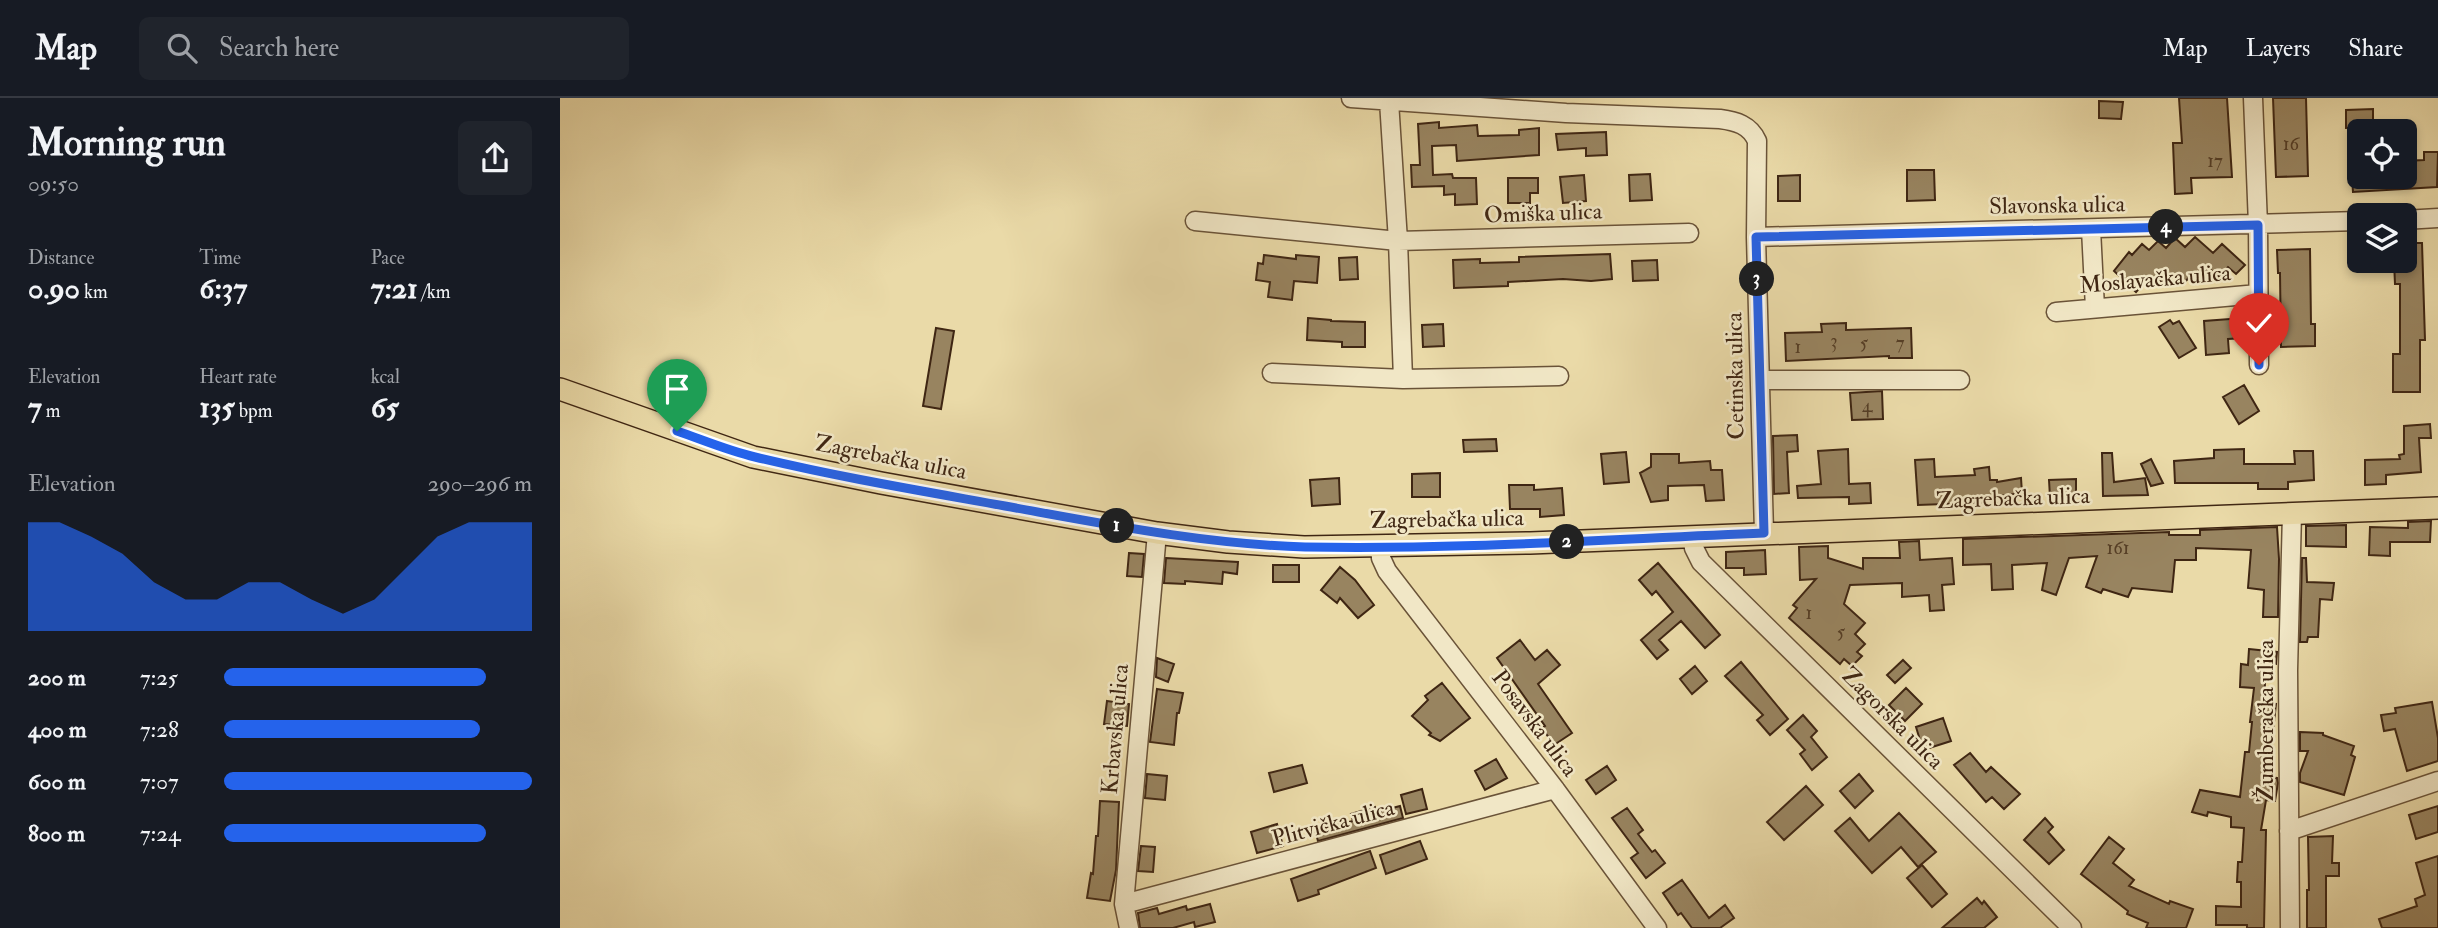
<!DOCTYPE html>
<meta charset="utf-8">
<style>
body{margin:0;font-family:"IM FELL Double Pica",serif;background:#20242c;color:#f1f3f6;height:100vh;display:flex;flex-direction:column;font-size:26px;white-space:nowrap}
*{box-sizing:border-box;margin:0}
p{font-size:23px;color:#9ea1a6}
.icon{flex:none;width:38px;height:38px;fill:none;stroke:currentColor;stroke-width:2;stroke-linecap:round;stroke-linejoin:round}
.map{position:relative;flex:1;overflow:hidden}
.drawer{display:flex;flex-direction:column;background:#171b24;width:560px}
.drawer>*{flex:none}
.fabs{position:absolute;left:1787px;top:21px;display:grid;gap:14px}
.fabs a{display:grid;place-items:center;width:70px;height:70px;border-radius:10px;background:#171b24;box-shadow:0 4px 10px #0003;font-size:35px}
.pin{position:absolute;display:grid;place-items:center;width:60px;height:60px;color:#fff;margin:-72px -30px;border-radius:50% 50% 50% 0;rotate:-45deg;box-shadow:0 0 7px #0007}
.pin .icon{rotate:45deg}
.km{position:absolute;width:35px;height:35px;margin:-18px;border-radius:50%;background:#222;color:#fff;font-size:19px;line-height:35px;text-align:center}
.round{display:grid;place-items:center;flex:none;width:74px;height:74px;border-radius:10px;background:#20242c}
.head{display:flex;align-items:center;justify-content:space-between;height:119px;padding:0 28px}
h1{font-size:38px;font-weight:700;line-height:52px}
.figures{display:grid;grid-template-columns:repeat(3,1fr);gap:10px;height:119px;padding:7px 28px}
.figures div{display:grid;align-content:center}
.figures b{font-size:30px;font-weight:700}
.figures small{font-size:19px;font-weight:400}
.figures p{font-size:19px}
.chart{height:196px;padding:14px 28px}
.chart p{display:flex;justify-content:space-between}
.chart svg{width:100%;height:126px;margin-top:7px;fill:#2563eb;opacity:.7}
ul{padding:0 28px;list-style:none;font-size:23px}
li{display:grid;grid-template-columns:112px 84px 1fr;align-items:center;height:52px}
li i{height:18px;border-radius:9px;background:#2563eb}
header{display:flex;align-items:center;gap:42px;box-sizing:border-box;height:98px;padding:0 35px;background:#171b24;border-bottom:2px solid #363941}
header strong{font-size:33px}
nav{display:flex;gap:38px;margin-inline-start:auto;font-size:24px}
.search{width:490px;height:63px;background:#20242c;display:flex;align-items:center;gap:18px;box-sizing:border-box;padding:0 24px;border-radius:10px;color:#9ea1a6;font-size:26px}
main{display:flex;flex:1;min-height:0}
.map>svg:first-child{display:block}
.building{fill:#988460;stroke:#3f2613;stroke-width:2}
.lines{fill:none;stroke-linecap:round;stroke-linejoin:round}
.minor-casing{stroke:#6a5338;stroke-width:21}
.major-casing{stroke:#3f2613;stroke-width:24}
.minor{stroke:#f1e7c6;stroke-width:18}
.major{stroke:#eadaa8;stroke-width:21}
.route-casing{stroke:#fff;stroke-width:14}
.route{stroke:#2563eb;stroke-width:9}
.labels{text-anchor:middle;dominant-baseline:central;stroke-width:5;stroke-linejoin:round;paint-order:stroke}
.number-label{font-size:19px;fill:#553e26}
.street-label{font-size:23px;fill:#3f2613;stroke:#f1e7c6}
</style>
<header>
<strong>Map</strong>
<div class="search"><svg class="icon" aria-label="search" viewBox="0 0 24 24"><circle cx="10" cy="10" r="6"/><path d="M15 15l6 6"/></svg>Search here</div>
<nav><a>Map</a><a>Layers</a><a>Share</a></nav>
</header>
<main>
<section class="drawer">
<div class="head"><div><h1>Morning run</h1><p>09:50</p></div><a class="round"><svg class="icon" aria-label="share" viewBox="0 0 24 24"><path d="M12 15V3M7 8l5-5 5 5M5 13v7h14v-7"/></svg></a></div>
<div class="figures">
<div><p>Distance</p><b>0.90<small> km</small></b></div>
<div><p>Time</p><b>6:37</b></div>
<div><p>Pace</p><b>7:21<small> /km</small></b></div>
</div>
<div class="figures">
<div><p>Elevation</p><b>7<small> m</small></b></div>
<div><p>Heart rate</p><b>135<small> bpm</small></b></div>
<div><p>kcal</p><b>65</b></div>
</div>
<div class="chart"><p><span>Elevation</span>290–296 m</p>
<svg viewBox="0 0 160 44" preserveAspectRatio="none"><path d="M0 44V6L10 6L20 11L30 17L40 27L50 33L60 33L70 27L80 27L90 33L100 38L110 33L120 22L130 11L140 6L150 6L160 6V44z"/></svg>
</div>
<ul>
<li><b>200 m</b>7:25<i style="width:85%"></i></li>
<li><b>400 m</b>7:28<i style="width:83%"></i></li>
<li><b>600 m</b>7:07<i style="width:100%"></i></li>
<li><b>800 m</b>7:24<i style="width:85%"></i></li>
</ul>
</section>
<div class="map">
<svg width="1878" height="830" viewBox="0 0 1878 830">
<rect width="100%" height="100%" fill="#eadaa8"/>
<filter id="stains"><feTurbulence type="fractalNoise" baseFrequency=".00286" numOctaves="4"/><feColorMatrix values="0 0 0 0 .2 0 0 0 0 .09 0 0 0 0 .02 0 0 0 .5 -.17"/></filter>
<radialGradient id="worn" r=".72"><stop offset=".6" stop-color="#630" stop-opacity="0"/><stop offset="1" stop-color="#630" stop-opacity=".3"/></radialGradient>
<path class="building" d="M1619,0h48l5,79 -41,1 1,15 -17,1 -2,-51h9z
M1713,0h33l2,78 -32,1z
M1539,3l24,1 -2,17 -22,-1z
M1813,11v18l-27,1v-18z
M879,24v6l38,-3 1,11 41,-1v-5l20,-2v27l-82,6 -1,-16 -24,1 1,29 19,-1 1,4h23l1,26 -22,1v-11l-11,1v-9l-32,1 -1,-22h9l-2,-41z
M1046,34l1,23 -21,1v-8l-28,2 -2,-16z
M1864,54h14l-1,35 -84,5 -1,-15h52v-16l20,-1z
M1347,72h27l1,30 -28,1z
M1090,76l2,26 -22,1 -1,-26z
M1024,77l2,26 -23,2 -3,-26z
M1240,77v26h-22v-25z
M948,80h30v15h-8v10h-22z
M1635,139l18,16 9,-9 23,21 -9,9 -8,-7 -10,10 -9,-9 -10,10 -6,-5 -9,10 -9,-9 -10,11 -7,-7 -9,10 -5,-5 -8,9 -22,-21 15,-19 3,3 10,-11 7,6 9,-9 8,7 9,-10 10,9z
M1844,145h18l3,97h-5v52h-27v-38h7v-70h-5l-1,-23h10z
M1750,151l1,75h4v22l-34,1 -1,-74h-2l-1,-23z
M1050,156l2,25 -21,2 -28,-2 -55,3v4l-54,2 -1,-28 27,-1v4l39,-1v-5z
M704,157l32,4v-4l23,2 -2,26 -23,-2 -2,19 -24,-3 2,-15 -14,-2 2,-17 5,1z
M797,159l1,22 -18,1 -1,-22z
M1097,162l1,20 -25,1 -1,-20z
M748,220l23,2v1l34,1v25h-23v-5l-35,-2z
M1683,220l1,20 -16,1 1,14 -23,2 -2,-34z
M1610,222l3,4 6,-3 17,27 -17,10 -20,-31z
M1286,225v7l65,-2 1,30h-23v-2l-103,5 -1,-28 37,-1 -1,-8z
M883,226l1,22 -21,1 -1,-22z
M376,230l18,3 -13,78 -18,-3z
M1684,287l15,26 -20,13 -16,-27z
M1322,293l1,28 -31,1 -2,-27z
M1870,326l1,14h-12l2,34 -35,3v9l-21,1v-25l35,-1 -1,-4 5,-1v-28z
M1237,337l1,16 -11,1 2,41 -15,1 -1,-58z
M936,341l1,12 -33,1 -1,-12z
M1288,351l1,35 21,-1 1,20 -22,1v-7l-51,1 -1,-12 24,-2 -3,-33z
M1684,351v15h51l-1,-13h19l1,29 -26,2v7h-30v-6h-83l-1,-22 40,-3v-8z
M1066,354l3,30 -25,2 -3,-30z
M1542,355h10l2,29 31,-4 3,17 -45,1z
M1091,356h28v9l31,-2 1,9h11l2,30 -18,1 -2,-16 -36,1v14l-17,2 -11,-29 11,-6z
M1374,361l1,18 40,-2 -1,-6 15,-2 1,13h7v2l24,-4 1,15 -24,3 1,6 -81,3 -3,-45z
M1591,361l12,24 -12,3 -10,-22z
M880,375v24h-28v-23z
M779,380l1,26 -28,2 -2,-26z
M1516,381v17l-26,1 -1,-17z
M949,387h25v5l28,-2 2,27 -24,2v-8h-30z
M1871,423l-1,21h-40v14l-21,-1 1,-28 38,1v-6z
M1786,427v22l-40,-1v-20z
M1717,429l2,32 -1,58h-15l1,-27 -16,-2 3,-38 -55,-2v12h-21l-3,32 -40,-4 -4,9 -25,-8 -2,4 -15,-6 11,-31 -28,2 -13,37 -14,-5 5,-27 -35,2 1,24 -21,1 -1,-26 -28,1v-26l206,-7v3h31v-5z
M1359,443l1,19 32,-2 2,26 -12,1 2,25 -14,1 -1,-16 -27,2v-14l-52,2 -6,19 21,19 -10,11 10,10 -8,8 5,4 -10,10 -8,-7 -4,5 -51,-46 8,-10 -4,-3 23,-26 -16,1 -1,-33 29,-1v12l35,11v-11h37l-1,-16z
M1205,452l1,24 -22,1v-7h-18v-16z
M569,455l15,1 -2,23 -15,-1z
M606,460l72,4 -1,12 -14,-2 -1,12 -37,-3v3l-21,-1z
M1742,460h4l1,24 27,1 -2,17 -12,-1 -2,38h-10l-1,5h-7z
M1098,465l62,72 -15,13 -24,-27 -22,19 9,10 -11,9 -16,-19 32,-28 -17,-21 -4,4 -13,-15z
M713,467h26v17h-26z
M780,469l15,13 19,25 -16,13 -18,-20 -3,5 -16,-13z
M960,542l15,20 12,-10 13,15 -22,19 34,49 -18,12 -12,-17 3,-2 -48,-68z
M1689,551l28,3 -1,12 -10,-1 -2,40 12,1 -8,73 9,1 1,5 -3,18 -9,-1 -5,30h5l-2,98h-17v-3h-31v-19l25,1v-25h-4l1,-20h4l2,-34 -13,-1v-10l-23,-5 -1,4 -15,-4 8,-22 40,7 5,-45h4l3,-30h-2l4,-34 -14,-1 1,-23 7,1z
M597,560l17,6 -6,18 -12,-5z
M1343,562l8,8 -16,15 -8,-8z
M1181,564l47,57 -18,16 -13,-15 6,-5 -38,-39z
M1135,568l12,15 -15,13 -12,-15z
M882,585l28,35 -30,23 -11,-6 2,-2 -19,-17 16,-16 -3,-4z
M1346,590l16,16 -17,17 -16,-16z
M597,591l26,4 -4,20h-2l-3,32 -24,-3z
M547,603l22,3 -2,22 -23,-2z
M1872,604l6,36v23l-31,10 -12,-42 -11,2 -3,-16 15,-2 -1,-5z
M1243,617l14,16 -6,6 16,20 -15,13 -12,-16 5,-4 -18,-20z
M1383,620l8,23 -28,9 -7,-23z
M1740,634l23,1v2l31,11 -3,9 4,2 -11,38 -44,-13v-9l8,-22h-8z
M1410,655l16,19 5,-5 29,27 -16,15 -12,-12 -6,5 -32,-37z
M936,661l11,19 -22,12 -10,-19z
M742,667l5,18 -33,9 -5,-19z
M1047,668l9,14 -20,14 -10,-14z
M587,676l20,2 -2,24 -20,-2z
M1299,676l14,17 -18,17 -15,-17z
M1246,688l17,19 -39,35 -17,-18z
M862,691l5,20 -21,5 -5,-19z
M540,703l19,1 -3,68 -6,31 -23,-3 4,-25 2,1 3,-38h2z
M840,708l3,12 -85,23 -3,-11 38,-9 -2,-7 24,-7 2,5z
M1878,708v26l-22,7 -7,-24z
M1067,710l16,22 -5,4 14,18 3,-2 10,13 -19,15 -15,-20 7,-5 -26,-35z
M1339,715l37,39 -18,15 -17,-20 -29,26 -37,-42 15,-13 19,23z
M1485,720l8,9 -5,5 16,18 -15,14 -25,-24z
M717,726l6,22 -26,7 -6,-21z
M1773,738l-1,27h7v13h-13v52h-19v-38h2l-1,-53z
M1549,739l15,12 -11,14 21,17 -5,6 40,18 1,-3 23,8 -7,19h-40l2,-5 -21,-9 1,-3 -47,-37z
M860,743l7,18 -41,15 -6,-19z
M581,748l14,1 -2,25 -15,-1z
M810,753l6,17 -58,22 1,4 -21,7 -7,-22z
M1878,758v72h-56l-3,-9 38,-13 -2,-7 10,-4 -9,-32z
M1362,767l25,29 -15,13 -25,-29z
M1122,782l27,38 16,-13 9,13 -14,10h-28l-11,-15 -3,2 -15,-22z
M1417,800l5,6 2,-3 13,16 -13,11h-42z
M650,806l5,18 -20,5 -1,-5 -21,6h-33l-2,-15 19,-5 2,6 27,-8 1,4z"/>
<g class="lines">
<defs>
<path id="minor" d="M791,0l215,15 154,6c16,2 30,6 37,22l-1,96 8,296
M1693,0l5,127 1,140
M829,3l9,140 5,138
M1844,122l34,-2
M635,123l203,20 291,-8
M1531,131l4,79
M1196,139l603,-16
M1496,214l202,-18
M712,275l131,6 156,-3
M1200,282h200
M1132,438l2,12 7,14 371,366
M820,449l1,11 6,13 168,218 102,139
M1729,733l149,-50
M564,806l431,-115
M569,830l-5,-24 33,-371
M1730,830l-2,-258 4,-157"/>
<path id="major" d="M0,291l193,68 128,26 276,50 71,9 76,5 226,-4 908,-35"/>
</defs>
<use href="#minor" class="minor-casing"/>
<use href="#major" class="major-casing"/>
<use href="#minor" class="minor"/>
<use href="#major" class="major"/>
</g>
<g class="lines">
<defs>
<path id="route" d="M117,333c26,9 52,20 78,26 83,20 167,34 250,49 100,18 199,38 300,41 153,3 306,-8 459,-14l-8,-296 502,-12 1,140"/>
</defs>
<use href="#route" class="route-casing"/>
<use href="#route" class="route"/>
</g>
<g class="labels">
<g class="number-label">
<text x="1731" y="46">16</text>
<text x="1655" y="63">17</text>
<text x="1274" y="243">3</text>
<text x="1304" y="245">5</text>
<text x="1340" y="245">7</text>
<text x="1238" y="249">1</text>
<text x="1307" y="308">4</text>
<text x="1558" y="450">161</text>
<text x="1249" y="515">1</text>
<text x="1281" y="534">5</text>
</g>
<g class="street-label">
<text transform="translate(1497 107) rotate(-1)">Slavonska ulica</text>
<text transform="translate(983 115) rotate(-2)">Omiška ulica</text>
<text transform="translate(1595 181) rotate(-5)">Moslavačka ulica</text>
<text transform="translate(1175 278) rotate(-91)">Cetinska ulica</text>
<text transform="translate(331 359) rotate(11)">Zagrebačka ulica</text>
<text transform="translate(1453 400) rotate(-2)">Zagrebačka ulica</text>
<text transform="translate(887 421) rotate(-1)">Zagrebačka ulica</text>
<text transform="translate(1333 620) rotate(45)">Zagorska ulica</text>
<text transform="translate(1705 623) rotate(-90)">Žumberačka ulica</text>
<text transform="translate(975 625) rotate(53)">Posavska ulica</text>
<text transform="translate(555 631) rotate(-85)">Krbavska ulica</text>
<text transform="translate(773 725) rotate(-15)">Plitvička ulica</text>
</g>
</g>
<rect width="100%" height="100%" filter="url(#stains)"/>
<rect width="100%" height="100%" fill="url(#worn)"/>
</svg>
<div class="fabs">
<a><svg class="icon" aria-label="locate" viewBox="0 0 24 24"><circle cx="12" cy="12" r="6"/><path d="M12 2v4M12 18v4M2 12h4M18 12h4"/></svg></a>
<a><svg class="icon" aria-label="layers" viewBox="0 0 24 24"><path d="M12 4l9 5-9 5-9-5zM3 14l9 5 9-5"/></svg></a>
</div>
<div class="pin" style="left:117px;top:333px;background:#1e9e55"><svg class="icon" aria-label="arrive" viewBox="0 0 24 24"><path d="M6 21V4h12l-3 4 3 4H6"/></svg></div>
<div class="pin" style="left:1699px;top:267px;background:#d93025"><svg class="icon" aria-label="check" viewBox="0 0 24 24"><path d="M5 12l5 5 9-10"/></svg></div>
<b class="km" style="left:557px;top:428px">1</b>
<b class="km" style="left:1007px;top:444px">2</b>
<b class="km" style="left:1197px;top:181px">3</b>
<b class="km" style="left:1606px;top:129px">4</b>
</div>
</main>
